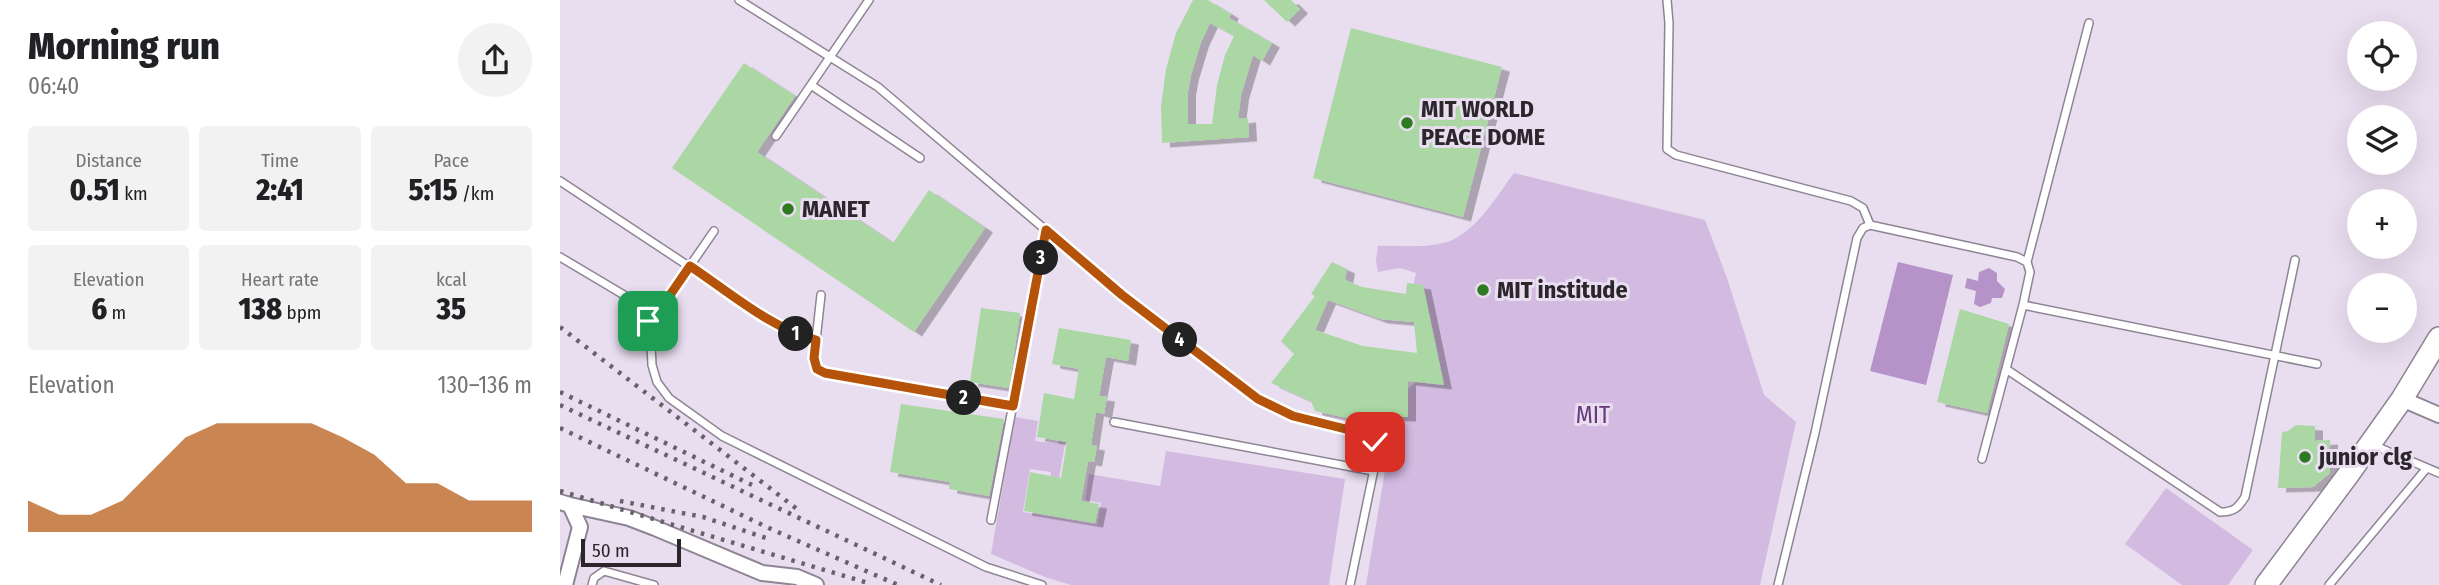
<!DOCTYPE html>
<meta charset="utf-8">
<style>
body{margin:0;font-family:"Fira Sans Condensed",sans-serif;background:#f2f2f2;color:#202124;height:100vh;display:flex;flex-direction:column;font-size:26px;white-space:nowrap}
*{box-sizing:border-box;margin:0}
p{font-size:23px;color:#757577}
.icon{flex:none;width:38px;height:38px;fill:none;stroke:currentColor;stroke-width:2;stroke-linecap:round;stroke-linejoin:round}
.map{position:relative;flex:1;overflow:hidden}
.details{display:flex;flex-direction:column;background:#fff;width:560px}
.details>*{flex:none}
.controls{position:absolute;left:1787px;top:21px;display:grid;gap:14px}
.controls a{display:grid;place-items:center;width:70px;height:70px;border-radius:50%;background:#fff;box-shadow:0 7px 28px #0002;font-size:35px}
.scale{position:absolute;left:21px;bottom:18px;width:100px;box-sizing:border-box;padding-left:7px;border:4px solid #2a262c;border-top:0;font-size:19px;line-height:24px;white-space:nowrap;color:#2a262c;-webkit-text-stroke:5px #e9def0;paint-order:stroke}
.pin{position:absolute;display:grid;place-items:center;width:60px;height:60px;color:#fff;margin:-30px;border-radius:14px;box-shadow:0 4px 10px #0006}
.km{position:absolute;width:35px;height:35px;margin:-18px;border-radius:50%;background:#222;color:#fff;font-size:19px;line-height:35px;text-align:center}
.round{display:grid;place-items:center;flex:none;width:74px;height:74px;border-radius:37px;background:#f2f2f2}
.head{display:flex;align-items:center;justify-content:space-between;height:119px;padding:0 28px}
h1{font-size:38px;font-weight:800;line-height:52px}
.stats{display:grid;grid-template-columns:repeat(3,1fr);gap:10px;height:119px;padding:7px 28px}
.stats div{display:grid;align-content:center;border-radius:7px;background:#f2f2f2;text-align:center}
.stats b{font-size:30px;font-weight:800}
.stats small{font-size:19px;font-weight:400}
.stats p{font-size:19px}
.chart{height:196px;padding:14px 28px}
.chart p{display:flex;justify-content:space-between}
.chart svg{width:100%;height:126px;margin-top:7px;fill:#b45309;opacity:.7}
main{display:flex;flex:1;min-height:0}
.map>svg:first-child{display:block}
.green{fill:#d2bae0}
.water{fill:#b593c8}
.building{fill:#aad7a3;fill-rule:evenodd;filter:url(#shadow)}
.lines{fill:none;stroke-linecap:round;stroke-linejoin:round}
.lane-casing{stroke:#8e8494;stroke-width:10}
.street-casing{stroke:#8e8494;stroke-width:18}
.secondary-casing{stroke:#8e8494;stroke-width:24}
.lane{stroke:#fff;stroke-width:7}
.street{stroke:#fff;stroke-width:14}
.secondary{stroke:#fff;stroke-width:21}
.rail{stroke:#67616b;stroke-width:4.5;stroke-dasharray:3.5 7;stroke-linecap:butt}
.route-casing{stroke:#fff;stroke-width:14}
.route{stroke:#b45309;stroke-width:9}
.poi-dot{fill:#2d7a21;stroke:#e9def0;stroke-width:2.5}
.labels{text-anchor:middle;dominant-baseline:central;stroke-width:6;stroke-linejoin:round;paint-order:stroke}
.poi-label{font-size:24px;font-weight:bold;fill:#2a262c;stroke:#e9def0;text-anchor:start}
.park-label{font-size:24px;fill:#65397b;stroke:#e9def0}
</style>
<main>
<section class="details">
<div class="head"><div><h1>Morning run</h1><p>06:40</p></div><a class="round"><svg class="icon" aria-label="share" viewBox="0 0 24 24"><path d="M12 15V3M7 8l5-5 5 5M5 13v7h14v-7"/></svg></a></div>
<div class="stats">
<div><p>Distance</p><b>0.51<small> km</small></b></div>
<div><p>Time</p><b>2:41</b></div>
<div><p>Pace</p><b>5:15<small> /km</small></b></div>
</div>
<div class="stats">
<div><p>Elevation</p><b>6<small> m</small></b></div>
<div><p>Heart rate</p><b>138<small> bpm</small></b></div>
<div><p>kcal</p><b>35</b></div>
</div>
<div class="chart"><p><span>Elevation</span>130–136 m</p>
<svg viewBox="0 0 160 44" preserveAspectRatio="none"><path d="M0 44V33L10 38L20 38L30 33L40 22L50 11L60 6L70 6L80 6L90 6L100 11L110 17L120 27L130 27L140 33L150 33L160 33V44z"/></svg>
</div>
</section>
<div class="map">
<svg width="1879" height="585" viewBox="0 0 1879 585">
<defs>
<filter id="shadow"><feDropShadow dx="8" dy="4.5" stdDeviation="0" flood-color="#0004"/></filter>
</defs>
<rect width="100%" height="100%" fill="#e9def0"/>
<path class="green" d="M954,173l191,47 22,58 37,117 32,27 -36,163h-394l24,-144 14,-49 25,-21 -16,-84 3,-14 -16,-5 -22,4 -2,-11 2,-15c23,-1 49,3 72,-5 27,-11 47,-45 64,-68z
M455,417l23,4 -3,20 23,3 4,-19 6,1 -11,64 -8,-2 2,-16 -21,-3 -7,43 74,13 4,-22 -16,-3 4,-26 71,12 6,-35 179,28 -16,106h-258l-26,-8 -54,-23z
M1606,488l87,62 -25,35h-46l-57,-41z"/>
<path class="water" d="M1338,262l55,13 -27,110 -56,-14z
M1429,268l8,5v8l8,8 -3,9h-10l-1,5 -11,4 -6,-3 2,-13 -11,-3 2,-10 11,3 1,-9z"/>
<path class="building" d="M633,0h15l23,14 -2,4 43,25 -10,18 -9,-6 -12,40 -3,24 10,-1 1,19 -87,6 -1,-36 5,-38 10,-36zM650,23l24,13 -9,19 -8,30 -5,39h-24v-33l3,-16 10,-33z
M704,0h27l9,9 -13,13z
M791,28l151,39 -39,150 -150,-39z
M184,63l51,33 -38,56 136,91 36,-53 56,38 -71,104 -242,-164z
M772,262l15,7 -2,11 17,7 44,7 1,-11 16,2 21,100 -36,-4v36l-29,-1 -4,8 -60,-13 -4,-10 -40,-18 23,-29 -13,-13 34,-45 -4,-2zM768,300l52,19 34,3 3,31 -54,-7 -48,-16z
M421,308l39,5 -11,75 -39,-6z
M1400,309l49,15 -22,89 -50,-11z
M499,328l72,12 -3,21 -22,-4 -7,39 8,1 -3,17 -8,-2 -5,33 6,1 -3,16 -6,-1 -7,40 18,3 -4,19 -71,-12 6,-39 31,6 6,-36 -30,-5 7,-44 30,6 5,-30 -27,-5z
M341,404l103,15 -15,77 -40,-7 1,-7 -60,-10z
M1736,425l19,1v15l15,-1v33l-17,14 -35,1 4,-56 6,-1z"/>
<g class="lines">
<defs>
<path id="lane" d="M179,0l139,87 244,208 136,104 35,17 73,18 9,8 3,8 -28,135
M1107,0l2,23 -2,126 9,6 175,46 12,7 7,17
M251,85l109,73
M216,136l93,-136
M0,181l219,145 20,9 17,5
M0,257l64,38 19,15 7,14 2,41 5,17 12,16 53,38 264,131 56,18
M1467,262l62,-239
M261,295l-7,63 3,10 8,5 188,33
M1463,305l294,59
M90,324l64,-93
M1446,369l214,143c14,0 18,-4 25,-15l50,-237
M554,422l259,49
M1813,445l66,28
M431,520l55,-290
M32,585l2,-7 10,-7 50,14
M1218,585l37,-152 42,-195 6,-10 7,-3 147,32 10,5 3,10 -7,33 -41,154
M1769,585l97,-116"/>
<path id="street" d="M1842,399l37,16
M0,502l10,3 10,22 -15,58
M10,505l59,13 26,10 107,45 35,4 19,8"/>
<path id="secondary" d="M1706,585l82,-110 54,-76 37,-61"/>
</defs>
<use href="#lane" class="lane-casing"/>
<use href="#street" class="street-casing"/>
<use href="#secondary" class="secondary-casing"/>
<use href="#lane" class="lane"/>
<use href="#street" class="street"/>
<use href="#secondary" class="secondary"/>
<path class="rail" d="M0,327l237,182
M0,392l192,93
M0,405l381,180
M0,428l213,102 125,55
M0,491l308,92
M60,501l83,16 66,22"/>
</g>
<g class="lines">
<defs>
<path id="route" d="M88,321l2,3 40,-58c39,26 80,62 126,74l-2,18 3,11 8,4 188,33 33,-176 76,65 136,104 35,17 73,18 9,8"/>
</defs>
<use href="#route" class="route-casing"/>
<use href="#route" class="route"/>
</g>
<g class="poi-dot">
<circle cx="847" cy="123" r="7"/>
<circle cx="228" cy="209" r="7"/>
<circle cx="923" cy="290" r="7"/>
<circle cx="1745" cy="457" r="7"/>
</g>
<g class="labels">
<g class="poi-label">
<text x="861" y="109">MIT WORLD<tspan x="861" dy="28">PEACE DOME</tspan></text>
<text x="242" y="209">MANET</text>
<text x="937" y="290">MIT institude</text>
<text x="1759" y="457">junior clg</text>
</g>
<g class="park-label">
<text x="1033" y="415">MIT</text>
</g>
</g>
</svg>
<div class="controls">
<a><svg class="icon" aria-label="locate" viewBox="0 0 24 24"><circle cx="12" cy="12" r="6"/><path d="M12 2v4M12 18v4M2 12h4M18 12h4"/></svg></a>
<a><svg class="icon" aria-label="layers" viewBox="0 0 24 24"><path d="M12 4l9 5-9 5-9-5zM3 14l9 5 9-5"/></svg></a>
<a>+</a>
<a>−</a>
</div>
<div class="scale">50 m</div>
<div class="pin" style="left:88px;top:321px;background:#1e9e55"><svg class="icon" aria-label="arrive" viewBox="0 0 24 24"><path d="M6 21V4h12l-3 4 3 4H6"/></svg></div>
<div class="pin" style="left:815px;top:442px;background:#d93025"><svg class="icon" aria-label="check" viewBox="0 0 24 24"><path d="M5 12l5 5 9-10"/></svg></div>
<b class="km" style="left:236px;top:334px">1</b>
<b class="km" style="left:404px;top:398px">2</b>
<b class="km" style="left:481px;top:258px">3</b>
<b class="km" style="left:620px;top:340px">4</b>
</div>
</main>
